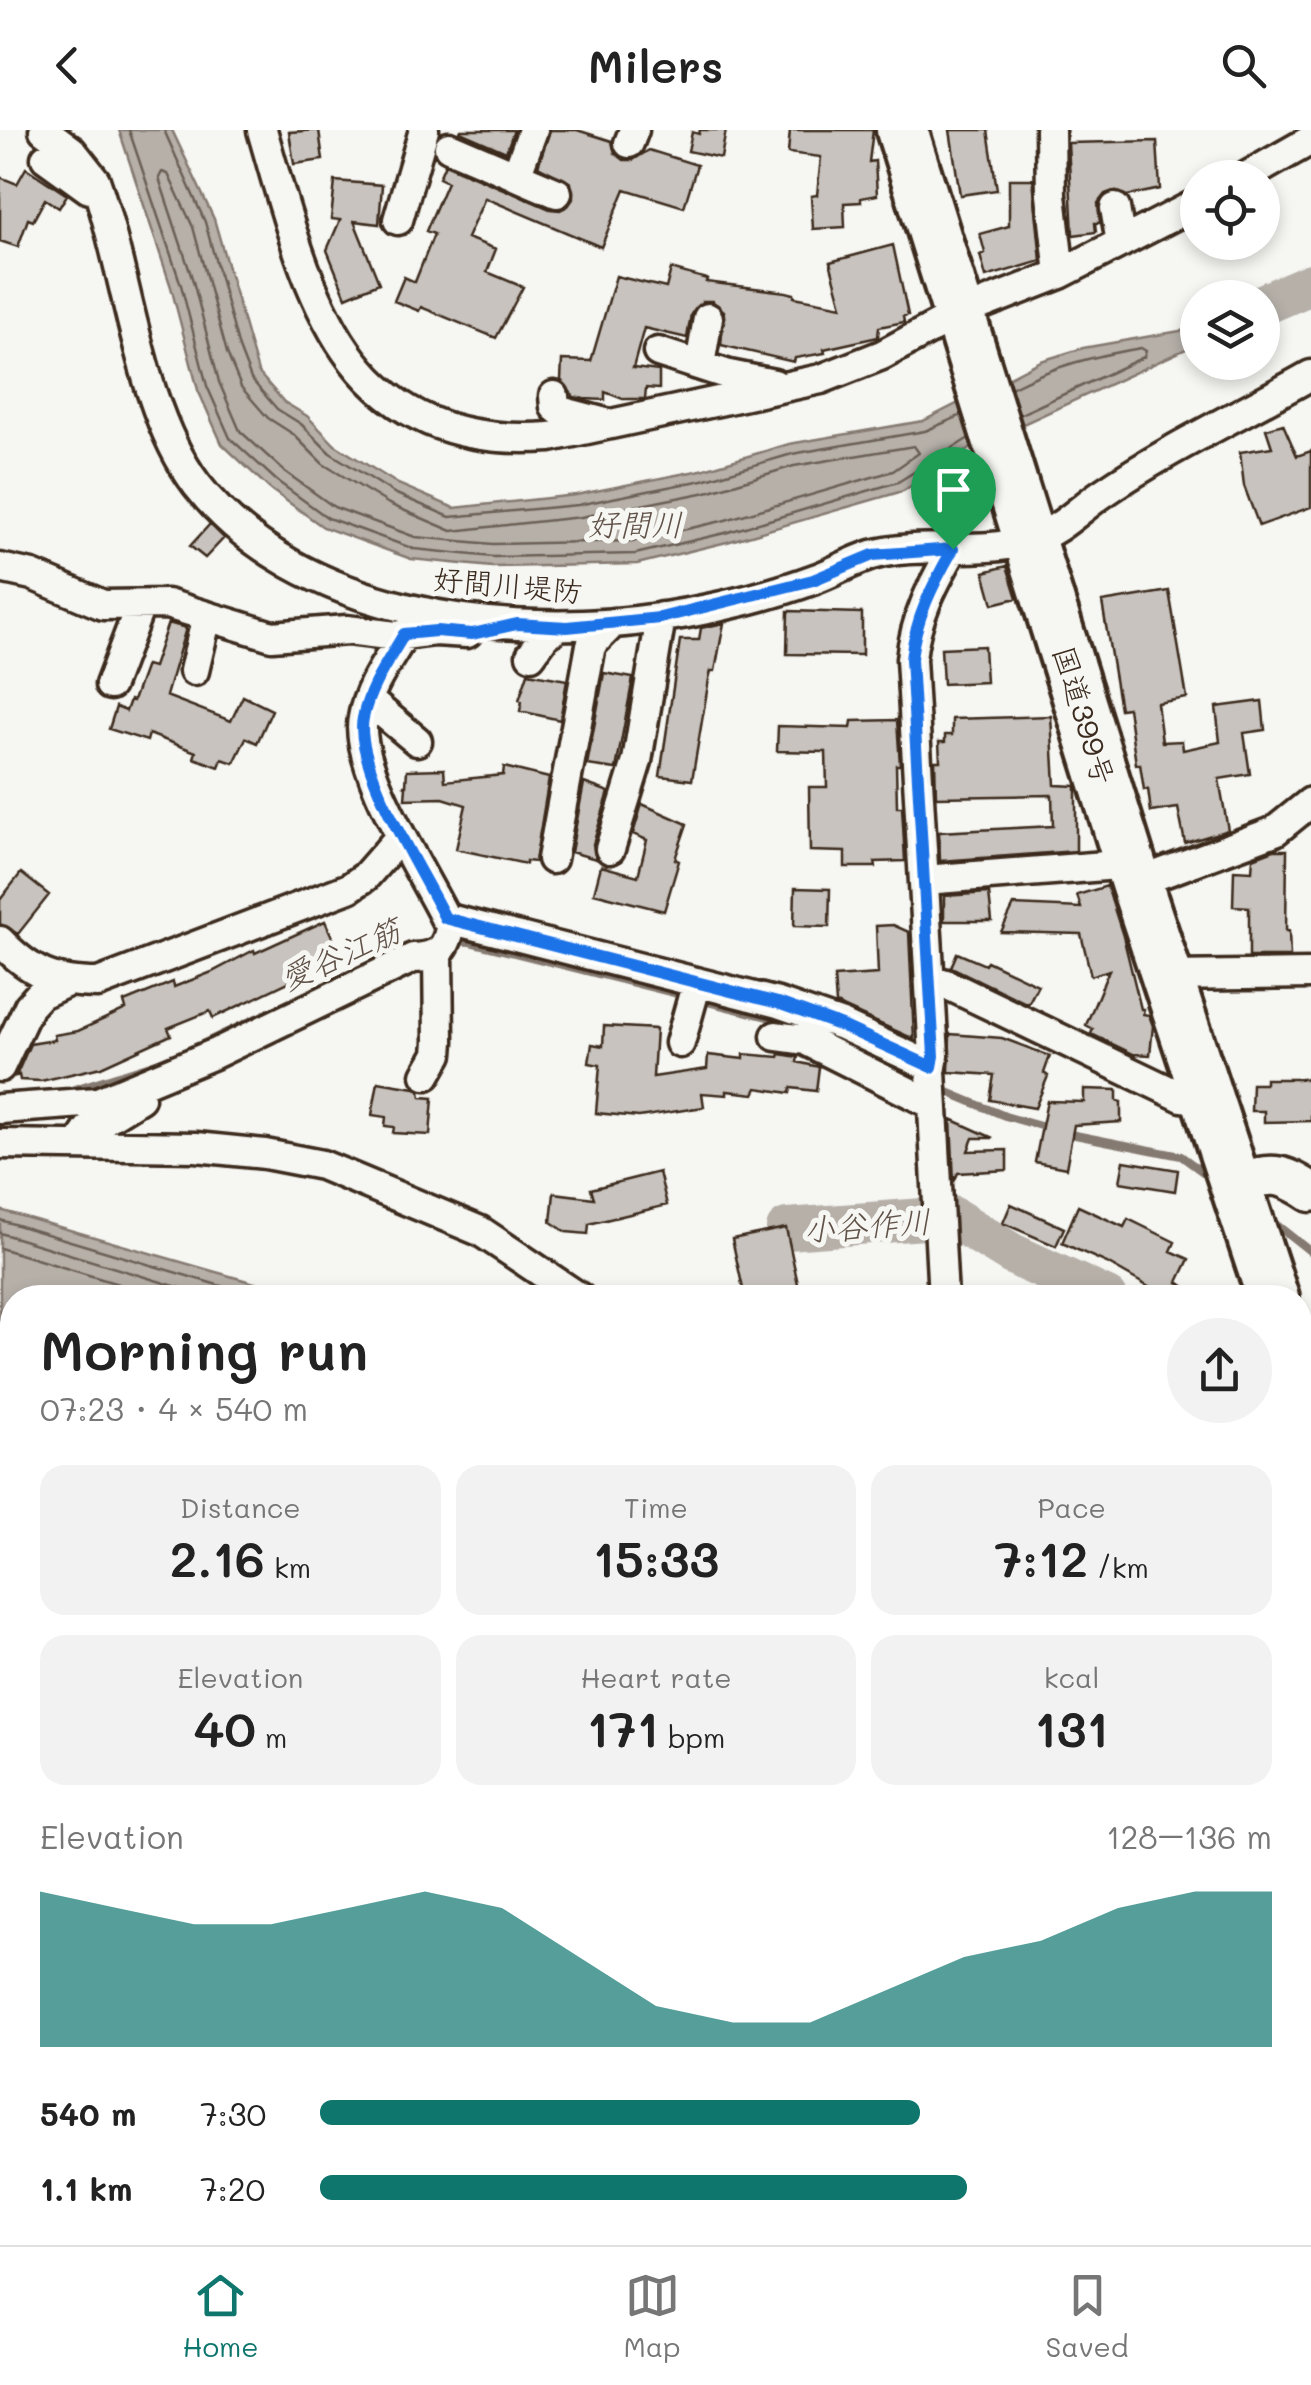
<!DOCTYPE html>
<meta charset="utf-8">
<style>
body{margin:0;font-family:Mali,"Klee One",sans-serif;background:#f2f2f2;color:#222;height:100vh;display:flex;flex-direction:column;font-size:38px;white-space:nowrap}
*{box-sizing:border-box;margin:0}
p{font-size:32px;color:#767676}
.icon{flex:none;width:55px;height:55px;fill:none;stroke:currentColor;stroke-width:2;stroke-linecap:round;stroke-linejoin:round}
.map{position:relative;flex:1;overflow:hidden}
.details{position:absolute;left:0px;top:1155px;width:1312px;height:960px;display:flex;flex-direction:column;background:#fff;border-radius:40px 40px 0 0;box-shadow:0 5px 15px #0003}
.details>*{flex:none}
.buttons{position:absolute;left:1180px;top:30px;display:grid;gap:20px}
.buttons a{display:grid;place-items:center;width:100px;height:100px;border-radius:50%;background:#fff;box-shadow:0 5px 15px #0003;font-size:50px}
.pin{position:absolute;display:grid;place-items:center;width:85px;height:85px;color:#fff;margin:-102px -42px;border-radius:50% 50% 50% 0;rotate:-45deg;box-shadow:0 0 10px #0007}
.pin .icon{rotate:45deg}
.round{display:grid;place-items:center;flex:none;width:105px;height:105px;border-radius:52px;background:#f2f2f2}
.head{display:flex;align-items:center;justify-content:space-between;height:170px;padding:0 40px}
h1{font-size:55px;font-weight:600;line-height:75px}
.stats{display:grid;grid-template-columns:repeat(3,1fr);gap:15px;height:170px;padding:10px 40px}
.stats div{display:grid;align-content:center;border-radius:25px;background:#f2f2f2;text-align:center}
.stats b{font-size:50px;font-weight:600}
.stats small{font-size:28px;font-weight:400}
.stats p{font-size:28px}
.chart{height:280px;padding:20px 40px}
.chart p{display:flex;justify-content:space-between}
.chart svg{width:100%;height:180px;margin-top:10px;fill:#0f766e;opacity:.7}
ul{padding:0 40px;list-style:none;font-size:32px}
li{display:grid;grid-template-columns:160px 120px 1fr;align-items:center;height:75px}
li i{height:25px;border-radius:12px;background:#0f766e}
header{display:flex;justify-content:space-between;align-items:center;height:130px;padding:0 40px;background:#fff;font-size:45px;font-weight:600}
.dock{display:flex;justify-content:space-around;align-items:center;height:140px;border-top:2px solid #e0e0e0;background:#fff;font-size:28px;color:#767676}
.dock a{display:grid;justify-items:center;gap:5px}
.dock .selected{color:#0f766e}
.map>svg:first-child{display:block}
.water{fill:#b6b0a9;stroke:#857a71;stroke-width:2.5}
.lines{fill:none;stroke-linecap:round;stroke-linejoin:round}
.shore{stroke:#6c6056;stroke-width:2.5}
.stream{stroke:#857a71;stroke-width:8}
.river{stroke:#b6b0a9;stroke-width:42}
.building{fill:#c8c3be;stroke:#3b2a1e;stroke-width:2.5}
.street-casing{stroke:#3b2a1e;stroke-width:35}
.secondary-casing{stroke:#3b2a1e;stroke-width:45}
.highway-casing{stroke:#3b2a1e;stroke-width:58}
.street{stroke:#f6f6f2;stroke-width:28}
.secondary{stroke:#f6f6f2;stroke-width:38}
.highway{stroke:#f6f6f2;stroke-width:50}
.route-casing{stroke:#fff;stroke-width:20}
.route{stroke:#1a73e8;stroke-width:12}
.labels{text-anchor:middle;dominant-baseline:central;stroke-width:10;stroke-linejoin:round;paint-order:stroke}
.street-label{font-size:30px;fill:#3b2a1e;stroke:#f6f6f2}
.water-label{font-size:32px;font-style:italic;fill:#605248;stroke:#f6f6f2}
</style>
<header><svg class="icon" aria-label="back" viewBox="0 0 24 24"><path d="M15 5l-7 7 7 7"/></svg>Milers<svg class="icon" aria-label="search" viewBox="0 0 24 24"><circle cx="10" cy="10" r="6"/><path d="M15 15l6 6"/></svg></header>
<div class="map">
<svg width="1311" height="2115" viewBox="0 0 1311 2115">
<rect width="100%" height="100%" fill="#f6f6f2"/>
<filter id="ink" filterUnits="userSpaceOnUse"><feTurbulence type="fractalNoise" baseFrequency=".01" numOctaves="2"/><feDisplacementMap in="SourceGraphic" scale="20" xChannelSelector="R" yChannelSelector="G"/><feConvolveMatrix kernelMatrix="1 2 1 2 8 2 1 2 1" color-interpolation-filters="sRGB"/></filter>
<g filter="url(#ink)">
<path class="water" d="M119,0h53l42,89 44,153 26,30 23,14 28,29 63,39 56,24 122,-13 125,-25 88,-26 134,-23 118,-60 42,-13 114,-20v16l-224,103 -70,44 -176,51 -90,22 -145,3 -81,-8 -88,-32 -53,-38 -48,-45 -24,-54 -27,-103z
M0,1080l303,87 -291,1v22l-12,-1z
M886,2103h119l8,12h-121z"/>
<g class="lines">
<path class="shore" d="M129,0l52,155 26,101 23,52 47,43 51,37 86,31 79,8 142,-3 90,-21 173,-51 71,-44
M164,0l41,92 34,126 12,31 26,30 24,15 29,29 64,40 56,24 128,-12 125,-25 89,-26 133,-23 37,-16
M162,42l6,2 25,53 34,126 14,34 27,31 25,16 30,30 66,40 63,27 129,-14 126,-25 87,-26 120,-20 5,7 -26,18 -171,50 -88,20 -141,3 -78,-7 -81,-30 -50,-36 -44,-40 -21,-49 -26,-101 -34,-103z
M1011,258c42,-22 83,-32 130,-40l5,3 -2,6 -125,58
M0,1090l261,78
M0,1103l214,65
M0,1118l164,50"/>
<path class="stream" d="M452,811l18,1 216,54
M372,833l20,-11 41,-11
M700,870l107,27
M191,919l150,-71
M871,923l54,28
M938,958l67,28 46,13
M68,961l92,-29
M1065,1003l116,23 30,22
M1268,1088l43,34"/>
<path class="river" d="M1262,175l49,-21
M787,1099l165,-12 60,37 95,44"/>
</g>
<path class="building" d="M319,0l4,30 -29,4 -5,-32z
M461,0h53l-8,22 -46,-20z
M550,0h27l35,11 3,12 9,7h9l16,-10 48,15 -13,42 -59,-18 -24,58 -116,-49 -18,40 29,11 -9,23 36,15 -27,51 -75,-31 -2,4 -25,-10 10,-24 11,5 19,-48 -8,-3 21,-49 -8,-4 6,-14 105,45 10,1 8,-4 5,-7 -2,-16 -33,-17z
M700,0h26l-5,28 -33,-7 4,-19 7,2z
M790,0h83l-4,32 6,-1 2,34 -16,3v4l-17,1 1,24 -32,2 -2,-33 6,-1 4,-38 -33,-4z
M950,0h38l9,60 -37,5z
M1157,11l3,48 -33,7 -14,-5 -8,3 -7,9 2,20h-5l1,9 -23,3 -5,-92z
M26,38l41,27 -8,13 -14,-9 -12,22 -5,-2 -10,28 -18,-6v-64l17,7z
M1009,49h24l8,82 -55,16 -6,-22 5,-2 -5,-19 29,-8z
M335,51l47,4 -3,39 -25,-3 25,62 -33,14 -19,-47 13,-30 -9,-1z
M893,115l15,70 -5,1 1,6 -25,5 -1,10 -54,12 1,4 -30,5 -1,4 -73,-17 3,-34 -12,-10h-9l-12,13 -4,24 -43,-10 -11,40 26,3v18l-13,-1 -1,11h-22l-18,-7v8l-21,-1 -10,-2 -13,-17 1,-20 29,1 25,-85 50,12 5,-19 36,10 -1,3 80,10 8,2v3l48,9 -12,-44z
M1283,294l14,32 14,-5v56l-52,19 -15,-40 -4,-34 32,-5 -6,-18z
M210,394l14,14 -19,20 -15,-12z
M1007,436l10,32 -24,6 -9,-32z
M1169,461l18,107 -30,5 5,39 20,-1 1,9 37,-8 -4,-35 46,-6 3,29 -21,3 6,41 -31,5 9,51 -43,13 -7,-35 -27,4 -3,-23 -4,1 -4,-26h-4l-8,-56 -8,1 -18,-107z
M788,481l74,2v42l-75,-1z
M168,493l18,5 -20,68 65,25 12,-25 29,14 -15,33 -11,-5 -12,25 -12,-4 -3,8 -25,-9 2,-6 -47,-18 -2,7 -38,-12 7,-22 10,4 4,-11 3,1 13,-36 7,2z
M724,493l-9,48h-4l-2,8 -17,101 -32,-4 20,-136h19l2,-12z
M984,516l2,36 -43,2 -2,-36z
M528,543l39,7 -7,40 -40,-9 2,-10 -3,-1z
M604,543l29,5 -17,91 -29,-4z
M1051,586l4,69 21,1v65l-136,10 -1,-29 114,-6 -1,-31 -116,2 -1,-36h5l-1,-19h6v-7h7v-16z
M897,590l3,45h-4l1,42h5l3,54 -30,1 1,5h-31v-15l-35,-1 -1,-64h18l-1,-35 -49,-1 1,-25 73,2 1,-7z
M504,637l45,11 -14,84 -9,-1v3l-70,-15 10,-44 -23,-7 -38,1 1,-13 -3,-1h3l1,-15 37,-1 1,12 58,-6z
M584,653l25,9 -16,52 3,15 -25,-7z
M642,674l45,20 -12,35 4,2 -15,50 -70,-18 7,-27 37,10 9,-36 -14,-6z
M1274,720h13l-1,81h3l1,26h-41v-50l-16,-1 1,-36 18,1 1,-13z
M21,743l28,22 -31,39 -18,-10v-24z
M1107,756l16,50 18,73h3l-1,5 6,1 4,11 -3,29 -17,-1 -42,-20 2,-5 -7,-4 23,-55 -18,6 -10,-42 -80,-2 13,-27 67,3 -4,-13z
M795,758l35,1 -1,38 -35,-1z
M989,763l3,28h-48v-25z
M325,791l16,36 -128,61 -3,-7 -42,17 3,7 -70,32 -60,14 -21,-1 -1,-5 -3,1 14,-32 25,-4 -1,-5 24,-4 48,-22 -2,-7 49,-20 1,5 38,-15 42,-22 1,3z
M893,795l16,7 5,107 -78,-35 -2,-27 44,-3 -2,-48z
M957,823l28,12 2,-4 51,24 -10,19 -77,-37z
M604,896l52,3 -3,48 54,-8 1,-14 36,4v-5l35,3 1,-3 18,3 -1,5 22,5 -3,24 -25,-3 -1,5 -33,-5 -3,6 -27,-3v4l-25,-2 2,14 -65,10 -43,-4 4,-48 -11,-2 3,-19 11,2z
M950,904l52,4 48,18 -6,17 4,3 -13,32 -45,-8 4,-25 -45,-3z
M1265,949h46v42l-47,1v-11h-13l1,-27h13z
M378,952l37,6 5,3 1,6 12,1 -3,37 -37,-2 1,-6 -9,-1 1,-9 -14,-2z
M1084,959l33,1v11l4,1v20l-47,3 -8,43 -31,-6 12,-61 37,1z
M951,989l42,19h-20l-5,13 39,-1v20l-49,3 -4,9z
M1124,1031l54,9 -3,21 -55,-9z
M659,1042l8,33 -78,19 -1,10 -22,-2 -15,-10 3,-29 40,5 -3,-9z
M1011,1074l53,24 -8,18 -53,-23z
M1078,1076l46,21 4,-8 47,23 -4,9 18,8 -11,23 22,16h-32l-61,-35 -45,-20z
M786,1098l15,70h-56l-13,-59z"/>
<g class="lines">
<defs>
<path id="street" d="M44,0l28,21 23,29c33,93 43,227 102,305 100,129 309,156 461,133 52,-8 108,-21 157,-39 19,-7 38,-18 57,-24 51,-14 110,1 161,-16 28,-9 46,-30 70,-46 66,-45 139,-79 208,-118
M262,0c47,162 79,322 288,307l271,-58 61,-24 78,-42 100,-39 138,-71
M1050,0l1,65 9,79
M629,13l5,-13
M449,17l108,46
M46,28l43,31
M516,46l17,-46
M1244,48l67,-38
M1115,78l6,35
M398,90l26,-90
M658,222l71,23 45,9
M700,235l8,-47
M554,266l1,11 5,4 42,11
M0,438l32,7 71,30 64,-1 105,32 75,-6 49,6 39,-5 32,2
M404,504c-15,26 -36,53 -41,84 -10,47 60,155 82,200l333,85 64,22 90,42
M531,525l13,-18 13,-10
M194,541l13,-55
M110,555l30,-79
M368,570l49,41
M610,719l27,-88 24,-144
M552,729l39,-214 22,-22
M924,750l207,-16
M1136,753l139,-52 36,-29
M0,811c31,32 53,42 98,42l251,-95 16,-11 35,-40
M1167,846l144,-2
M930,849l16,5 236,113 26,3
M776,906l29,4 127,64
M680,913l17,-61
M0,937l29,-61 10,-11 28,-13
M426,945l12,-21 1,-13 -1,-87
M0,979l98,-7 116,-48 199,-96c27,-1 35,-10 38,-37
M0,1014l196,3 69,7 57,11 158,66 100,67
M78,1015l10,-15 52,-32
M943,1168l-12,-227 3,-15 -23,-397c4,-41 22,-75 42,-110
M1300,1355l11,3
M0,1546l2,1
M0,1850l12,-8
M1300,2065l11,19
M189,2102l4,13
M288,2102l4,13
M30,2115l97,-13
M667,2115l1,-13"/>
<path id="secondary" d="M1235,1053c37,-10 44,-12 76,9
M0,1511l12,2
M750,2102l6,13"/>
<path id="highway" d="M902,0l234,753 137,415
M1300,1243l11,31
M1300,1703l11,-18
M1008,2115l9,-13"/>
</defs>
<use href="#street" class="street-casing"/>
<use href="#secondary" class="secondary-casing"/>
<use href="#highway" class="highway-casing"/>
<use href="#street" class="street"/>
<use href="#secondary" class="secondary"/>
<use href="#highway" class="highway"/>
</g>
</g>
<g class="lines" filter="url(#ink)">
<defs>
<path id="route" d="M953,419c-20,35 -38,70 -42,110l23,397 -2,11 -90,-41 -64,-23 -333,-85c-22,-45 -92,-153 -82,-200 6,-31 26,-58 41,-84l32,-3 36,3 45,-10 50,3 93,-9 153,-38 60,-25z"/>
</defs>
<use href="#route" class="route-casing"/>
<use href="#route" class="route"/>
</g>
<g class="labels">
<g class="street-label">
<text transform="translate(508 454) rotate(5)">好間川堤防</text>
<text transform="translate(1085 585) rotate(73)">国道399号</text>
</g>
<g class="water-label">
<text x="635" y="393">好間川</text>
<text transform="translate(340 823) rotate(-24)">愛谷江筋</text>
<text transform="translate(867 1094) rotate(-4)">小谷作川</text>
</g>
</g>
</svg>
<div class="buttons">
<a><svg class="icon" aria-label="locate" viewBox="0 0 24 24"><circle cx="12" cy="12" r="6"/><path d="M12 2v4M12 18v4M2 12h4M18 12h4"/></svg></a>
<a><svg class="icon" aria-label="layers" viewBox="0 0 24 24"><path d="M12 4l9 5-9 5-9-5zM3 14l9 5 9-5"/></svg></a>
</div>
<div class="pin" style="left:953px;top:419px;background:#1e9e55"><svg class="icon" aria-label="arrive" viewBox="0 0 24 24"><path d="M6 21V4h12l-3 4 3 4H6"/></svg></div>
<section class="details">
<div class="head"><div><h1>Morning run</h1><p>07:23 · 4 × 540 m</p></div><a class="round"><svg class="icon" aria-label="share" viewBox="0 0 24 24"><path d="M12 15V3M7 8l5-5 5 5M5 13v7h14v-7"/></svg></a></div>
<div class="stats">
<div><p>Distance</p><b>2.16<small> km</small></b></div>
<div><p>Time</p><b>15:33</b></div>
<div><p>Pace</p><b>7:12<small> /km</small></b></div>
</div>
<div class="stats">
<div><p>Elevation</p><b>40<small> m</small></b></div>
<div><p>Heart rate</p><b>171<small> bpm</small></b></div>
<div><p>kcal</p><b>131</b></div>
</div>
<div class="chart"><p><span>Elevation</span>128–136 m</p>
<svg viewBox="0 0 160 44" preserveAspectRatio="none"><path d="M0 44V6L10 10L20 14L30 14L40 10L50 6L60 10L70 22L80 34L90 38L100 38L110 30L120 22L130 18L140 10L150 6L160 6V44z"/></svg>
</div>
<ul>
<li><b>540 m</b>7:30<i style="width:63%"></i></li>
<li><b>1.1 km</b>7:20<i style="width:68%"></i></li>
</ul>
</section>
</div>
<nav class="dock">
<a class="selected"><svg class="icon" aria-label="home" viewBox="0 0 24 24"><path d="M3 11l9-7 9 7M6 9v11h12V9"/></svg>Home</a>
<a><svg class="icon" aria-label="map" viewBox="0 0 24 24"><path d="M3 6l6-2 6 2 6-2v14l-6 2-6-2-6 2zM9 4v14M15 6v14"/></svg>Map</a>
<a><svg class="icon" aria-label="saved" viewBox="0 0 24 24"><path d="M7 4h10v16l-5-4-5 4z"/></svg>Saved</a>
</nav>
